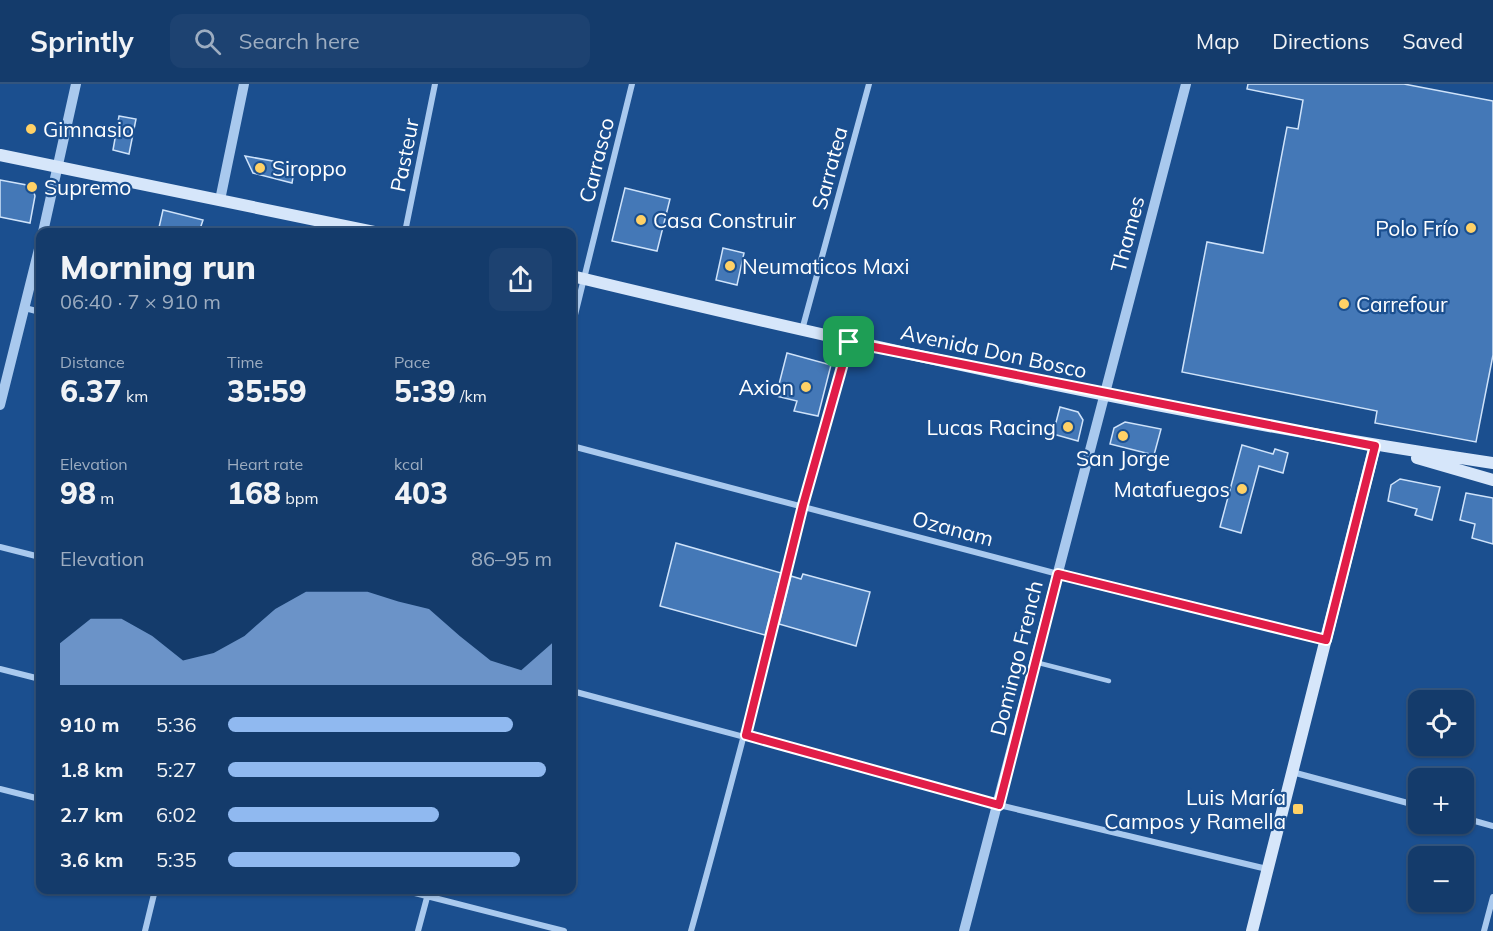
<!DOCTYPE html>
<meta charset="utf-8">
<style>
body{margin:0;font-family:Mulish,sans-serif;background:#1d4271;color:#f1f3f6;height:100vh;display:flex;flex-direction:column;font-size:22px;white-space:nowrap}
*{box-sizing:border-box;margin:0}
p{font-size:20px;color:#9dadc1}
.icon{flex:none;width:33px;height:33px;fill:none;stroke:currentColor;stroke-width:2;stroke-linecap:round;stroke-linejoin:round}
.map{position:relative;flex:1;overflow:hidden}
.side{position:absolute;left:36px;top:144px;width:540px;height:666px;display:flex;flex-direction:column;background:#143b6b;border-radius:12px;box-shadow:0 2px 4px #0004,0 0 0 2px #33557e}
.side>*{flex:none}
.tools{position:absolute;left:1408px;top:606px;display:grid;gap:12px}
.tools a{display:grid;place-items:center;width:66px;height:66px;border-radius:12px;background:#143b6b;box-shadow:0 2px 4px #0004,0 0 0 2px #33557e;font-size:30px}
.pin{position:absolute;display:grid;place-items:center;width:51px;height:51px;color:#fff;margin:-26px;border-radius:12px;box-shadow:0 3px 9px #0006}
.round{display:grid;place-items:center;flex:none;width:63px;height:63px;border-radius:12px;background:#1d4271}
.headline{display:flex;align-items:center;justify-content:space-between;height:102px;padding:0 24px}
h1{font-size:33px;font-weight:800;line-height:45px}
.figures{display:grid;grid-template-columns:repeat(3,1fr);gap:9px;height:102px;padding:6px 24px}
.figures div{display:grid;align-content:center}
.figures b{font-size:30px;font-weight:800}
.figures small{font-size:16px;font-weight:400}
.figures p{font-size:16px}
.chart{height:168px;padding:12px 24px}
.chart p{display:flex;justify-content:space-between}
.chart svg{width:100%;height:108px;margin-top:6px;fill:#90b9f0;opacity:.7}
ul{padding:0 24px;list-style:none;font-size:20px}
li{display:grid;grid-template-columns:96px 72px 1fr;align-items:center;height:45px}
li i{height:15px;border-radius:8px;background:#90b9f0}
header{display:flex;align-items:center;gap:36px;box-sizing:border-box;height:84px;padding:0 30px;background:#143b6b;border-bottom:2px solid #33557e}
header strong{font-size:28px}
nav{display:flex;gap:33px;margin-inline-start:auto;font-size:21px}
.search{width:420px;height:54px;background:#1d4271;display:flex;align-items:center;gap:15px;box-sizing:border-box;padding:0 21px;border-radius:12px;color:#9dadc1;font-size:22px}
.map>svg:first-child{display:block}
.building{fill:#4478b7;stroke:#cfe3fa;stroke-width:1.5}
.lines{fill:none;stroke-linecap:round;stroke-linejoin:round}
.service{stroke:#a9c9ee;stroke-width:4.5}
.minor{stroke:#a9c9ee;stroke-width:6}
.tertiary{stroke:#a9c9ee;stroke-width:10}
.secondary{stroke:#d6e6fa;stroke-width:12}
.route-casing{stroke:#fff;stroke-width:12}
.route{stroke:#e11d48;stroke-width:8}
.poi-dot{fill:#ffd166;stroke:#1b4f8f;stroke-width:2}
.labels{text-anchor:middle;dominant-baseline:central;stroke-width:4.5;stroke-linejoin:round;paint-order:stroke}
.poi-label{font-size:21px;fill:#fff;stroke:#1b4f8f;text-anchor:start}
.street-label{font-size:21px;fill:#fff;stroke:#1b4f8f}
</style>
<header>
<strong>Sprintly</strong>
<div class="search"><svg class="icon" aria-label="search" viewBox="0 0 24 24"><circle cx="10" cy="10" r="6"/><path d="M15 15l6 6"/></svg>Search here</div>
<nav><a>Map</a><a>Directions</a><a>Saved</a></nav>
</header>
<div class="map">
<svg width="1493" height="847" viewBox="0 0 1493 847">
<rect width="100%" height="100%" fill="#1b4f8f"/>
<path class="building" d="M1248,0h156l89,17v254l-17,87 -101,-19 2,-12 -195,-39 25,-130 56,11 24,-126 11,2 5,-29 -56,-11z
M119,32l17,3 -7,35 -16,-4z
M245,72l50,9 -3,18 -39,-10z
M0,96l32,6 3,10 -5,27 -30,-6z
M625,104l45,11 -13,52 -45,-10z
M163,126l40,10 -4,12h-41z
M723,164l21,5 -7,32 -21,-5z
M787,269l44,12 -13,51 -24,-5 3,-10 -21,-5z
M1060,323l18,5 5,8 -5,21 -25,-7z
M1125,338l36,7 -7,26 -44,-11 4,-16z
M1242,361l31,9 2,-5 13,4 -5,20 -24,-7 -18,67 -21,-6z
M1400,395l40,8 -8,33 -17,-5 2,-6 -29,-8 3,-16z
M1466,409l27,5v46l-21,-6 3,-14 -15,-4z
M676,459l105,30 -16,62 -105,-29z
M803,490l67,18 -14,54 -77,-22 12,-48 10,3z"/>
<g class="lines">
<path class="service" d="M1035,578l74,19"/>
<path class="minor" d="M322,148l3,-10
M405,148l30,-148
M25,224l15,4
M572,243l60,-243
M802,246l67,-246
M572,362l486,128 267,66
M0,463l40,10
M0,585l40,10
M572,607l427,114 268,64
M1292,688l127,34
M0,705l40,10
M1464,734l29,8
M403,806l161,41
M145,847l10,-41
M418,847l11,-41
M691,847c55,-196 103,-394 158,-589
M1484,847l9,-34"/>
<path class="tertiary" d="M220,116l24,-116
M43,148l33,-148
M0,321l40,-160
M964,847l222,-847"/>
<path class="secondary" d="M0,71l374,77
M572,192c304,73 611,141 921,187
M1417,374l76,22
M1252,847l123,-486"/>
</g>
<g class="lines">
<defs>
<path id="route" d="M849,258l526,104 -49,194 -268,-66 -59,231 -253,-70 57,-230z"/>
</defs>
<use href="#route" class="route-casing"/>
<use href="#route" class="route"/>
</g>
<g class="poi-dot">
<circle cx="31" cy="45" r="6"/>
<circle cx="260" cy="84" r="6"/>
<circle cx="32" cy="103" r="6"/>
<circle cx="641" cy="136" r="6"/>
<circle cx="1471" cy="144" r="6"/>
<circle cx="730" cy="182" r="6"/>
<circle cx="1344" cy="220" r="6"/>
<circle cx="806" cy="303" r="6"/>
<circle cx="1068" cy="343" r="6"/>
<circle cx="1123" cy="352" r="6"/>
<circle cx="1242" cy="405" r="6"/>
<rect x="1292" y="719" width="12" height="12" rx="3"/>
</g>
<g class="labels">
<g class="poi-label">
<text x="43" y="45">Gimnasio</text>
<text x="272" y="84">Siroppo</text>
<text x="44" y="103">Supremo</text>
<text x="653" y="136">Casa Construir</text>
<text x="1459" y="144" text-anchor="end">Polo Frío</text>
<text x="742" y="182">Neumaticos Maxi</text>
<text x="1356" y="220">Carrefour</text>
<text x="794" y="303" text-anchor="end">Axion</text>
<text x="1056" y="343" text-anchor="end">Lucas Racing</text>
<text x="1123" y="374" text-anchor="middle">San Jorge</text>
<text x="1230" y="405" text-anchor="end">Matafuegos</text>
<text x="1286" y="713" text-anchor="end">Luis María<tspan x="1286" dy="24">Campos y Ramella</tspan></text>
</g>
<g class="street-label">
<text transform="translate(404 71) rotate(-79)">Pasteur</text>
<text transform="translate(596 76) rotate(-76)">Carrasco</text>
<text transform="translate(829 84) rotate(-75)">Sarratea</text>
<text transform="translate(1127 150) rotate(-75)">Thames</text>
<text transform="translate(994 267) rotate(12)">Avenida Don Bosco</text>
<text transform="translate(953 444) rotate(15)">Ozanam</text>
<text transform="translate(1016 574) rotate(-76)">Domingo French</text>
</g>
</g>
</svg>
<div class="tools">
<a><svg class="icon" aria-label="locate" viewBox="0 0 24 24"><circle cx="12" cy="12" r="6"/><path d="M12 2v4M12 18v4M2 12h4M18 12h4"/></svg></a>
<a>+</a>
<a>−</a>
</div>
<div class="pin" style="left:849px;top:258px;background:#1e9e55"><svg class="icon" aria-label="arrive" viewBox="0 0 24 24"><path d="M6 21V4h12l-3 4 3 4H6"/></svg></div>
<section class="side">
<div class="headline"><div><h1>Morning run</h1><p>06:40 · 7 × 910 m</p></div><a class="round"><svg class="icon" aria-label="share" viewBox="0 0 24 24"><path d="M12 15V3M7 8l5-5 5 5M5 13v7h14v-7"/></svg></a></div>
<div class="figures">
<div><p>Distance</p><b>6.37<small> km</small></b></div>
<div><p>Time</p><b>35:59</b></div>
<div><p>Pace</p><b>5:39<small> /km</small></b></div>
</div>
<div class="figures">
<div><p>Elevation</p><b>98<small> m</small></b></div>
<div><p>Heart rate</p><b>168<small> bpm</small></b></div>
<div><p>kcal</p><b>403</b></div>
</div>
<div class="chart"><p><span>Elevation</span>86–95 m</p>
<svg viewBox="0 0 160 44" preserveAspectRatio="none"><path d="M0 44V27L10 17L20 17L30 24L40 34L50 31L60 24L70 13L80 6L90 6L100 6L110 10L120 13L130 24L140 34L150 38L160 27V44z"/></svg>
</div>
<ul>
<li><b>910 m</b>5:36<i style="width:88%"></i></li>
<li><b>1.8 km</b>5:27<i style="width:98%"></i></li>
<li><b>2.7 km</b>6:02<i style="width:65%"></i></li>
<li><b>3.6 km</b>5:35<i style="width:90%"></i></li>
</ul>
</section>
</div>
